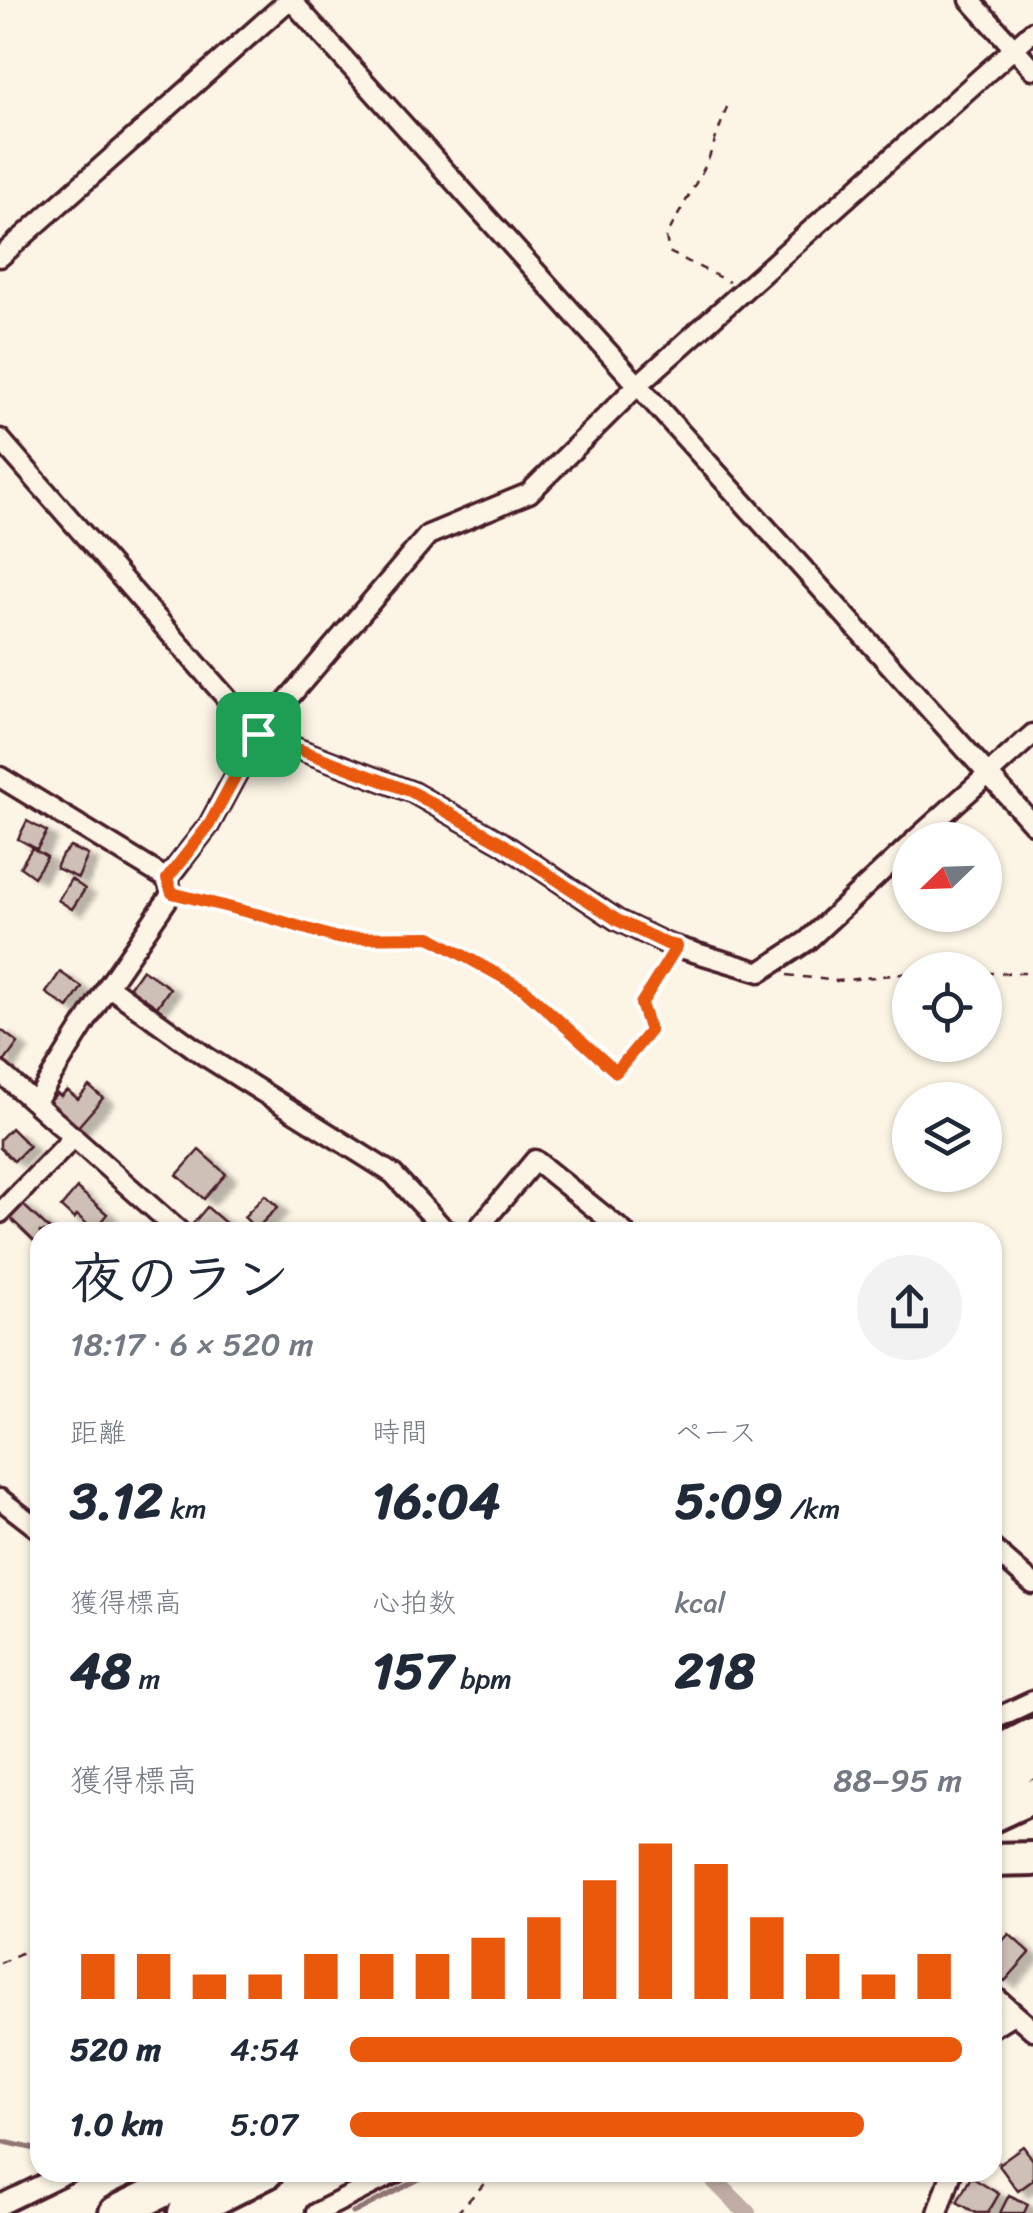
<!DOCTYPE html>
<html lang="ja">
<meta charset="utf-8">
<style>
body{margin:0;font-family:Sriracha,"Klee One",sans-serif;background:#f2f2f3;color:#1f2937;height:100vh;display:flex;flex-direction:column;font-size:38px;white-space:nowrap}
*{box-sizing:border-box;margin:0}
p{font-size:32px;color:#747a83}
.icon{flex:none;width:55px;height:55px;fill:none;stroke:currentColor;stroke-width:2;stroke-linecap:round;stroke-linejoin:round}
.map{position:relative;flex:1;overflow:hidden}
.panel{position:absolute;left:30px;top:1222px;width:972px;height:960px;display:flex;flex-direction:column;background:#fff;border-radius:30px;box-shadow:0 2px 8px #0004}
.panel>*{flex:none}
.needle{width:65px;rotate:247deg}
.controls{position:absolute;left:892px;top:822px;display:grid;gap:20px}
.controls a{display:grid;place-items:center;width:110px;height:110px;border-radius:50%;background:#fff;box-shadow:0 2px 8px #0004;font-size:50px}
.pin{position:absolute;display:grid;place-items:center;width:85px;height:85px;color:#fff;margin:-42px;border-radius:20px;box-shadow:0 5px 15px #0006}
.round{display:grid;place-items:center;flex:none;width:105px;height:105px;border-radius:52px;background:#f2f2f3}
.overview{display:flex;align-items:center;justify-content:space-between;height:170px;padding:0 40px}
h1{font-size:55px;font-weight:800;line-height:75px}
.metrics{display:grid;grid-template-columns:repeat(3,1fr);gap:15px;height:170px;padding:10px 40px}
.metrics div{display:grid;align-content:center}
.metrics b{font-size:50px;font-weight:800}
.metrics small{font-size:28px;font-weight:400}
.metrics p{font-size:28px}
.chart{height:280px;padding:20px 40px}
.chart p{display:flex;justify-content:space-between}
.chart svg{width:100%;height:180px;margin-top:10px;stroke:#ea580c;stroke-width:6}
ul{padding:0 40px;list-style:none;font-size:32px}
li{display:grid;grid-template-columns:160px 120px 1fr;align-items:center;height:75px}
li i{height:25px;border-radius:12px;background:#ea580c}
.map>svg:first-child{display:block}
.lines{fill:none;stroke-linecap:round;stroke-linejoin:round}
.stream{stroke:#917474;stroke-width:5}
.canal{stroke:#c0aca5;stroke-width:18}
.building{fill:#cfc0b7;stroke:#4a1f2b;stroke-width:2.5;filter:url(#shadow)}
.minor-casing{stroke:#4a1f2b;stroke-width:25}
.motorway-casing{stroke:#4a1f2b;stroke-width:40}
.path{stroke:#4a1f2b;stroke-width:2.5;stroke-dasharray:8 8;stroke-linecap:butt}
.minor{stroke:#fcf5e5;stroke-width:18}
.motorway{stroke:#fcf5e5;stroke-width:32}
.route-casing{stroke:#fff;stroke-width:20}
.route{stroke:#ea580c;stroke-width:12}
</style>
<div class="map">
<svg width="1033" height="2213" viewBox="0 0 1033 2213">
<defs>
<filter id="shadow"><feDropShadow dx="10" dy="6" stdDeviation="2.5" flood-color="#0004"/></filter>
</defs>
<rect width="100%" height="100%" fill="#fcf5e5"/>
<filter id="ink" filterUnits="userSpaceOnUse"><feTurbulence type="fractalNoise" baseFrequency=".01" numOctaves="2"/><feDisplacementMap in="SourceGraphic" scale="20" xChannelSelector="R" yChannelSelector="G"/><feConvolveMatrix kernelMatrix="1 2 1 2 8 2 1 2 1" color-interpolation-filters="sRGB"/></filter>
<g filter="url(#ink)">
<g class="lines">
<path class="stream" d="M0,2141l40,9
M353,2213l80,-41"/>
<path class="canal" d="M706,2172l41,41"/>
</g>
<path class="building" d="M27,821l20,11 -10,17 -19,-10z
M70,847l18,8 -10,23 -22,-10 6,-13z
M32,848l15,9 -13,20 -14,-10z
M71,879l14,10 -13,20 -14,-9z
M142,969l28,19 -13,19 -28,-19z
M60,972l22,15 -14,21 -22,-15z
M0,1029l18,14 -16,22 -2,-2z
M89,1086l14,12 -27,31 -29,-25 10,-11 4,3 6,-6 11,9z
M11,1128l18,18 -15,15 -14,-13v-9z
M199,1150l27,24 -22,25 -27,-24z
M77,1188l30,26 -13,16 -17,-15 -3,4 -13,-12z
M265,1195l13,12 -22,22 -12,-12z
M19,1201l33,31h-12v15l-34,-33z
M207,1207l23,20 -5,5h-27l-7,-6z
M1009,1934l21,19 -25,28 -13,-11v-18z
M1023,2146l10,14v20l-15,11 -20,-27z
M971,2177l28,17 -11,19h-12l-19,-11z
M1009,2195l19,9 -4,9h-24z"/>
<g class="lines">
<defs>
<path id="minor" d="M291,0l742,824
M970,0l63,69
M0,257l289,-257
M0,439l258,295 154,58 90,51 115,77 50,24 93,28 47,-31 103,-96
M0,777l167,102 5,14 -64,93 -73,117
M915,840l118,-106
M167,879l42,-54 49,-91 170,-199 101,-42 109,-108 395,-354
M108,986l97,70 188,118 51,55 6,3
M0,1072l180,160
M0,1213l74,-76
M475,1232l60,-72 89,72
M0,1499l40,31
M992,1548l41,36
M992,1720l41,-19
M992,1994l41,36
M992,2027l21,-13
M0,2205l68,-33
M316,2213l81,-41
M938,2213l14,-41"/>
<path id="motorway" d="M992,1756l41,-21
M992,1780l41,-19
M992,1815l41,-19
M992,1860l41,-1
M116,2213l84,-41
M185,2213l81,-41"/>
</defs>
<use href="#minor" class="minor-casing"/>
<use href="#motorway" class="motorway-casing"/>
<path class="path" d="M727,107l-20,56 -41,74 3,15 60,30
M188,897l76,19 73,22 93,-1 94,52 92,82 33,-40 -8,-27 25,-40
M985,973h48
M787,975l50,6 73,-8
M0,1963l40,-19
M457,2213l38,-41"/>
<use href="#minor" class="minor"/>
<use href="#motorway" class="motorway"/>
</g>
</g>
<g class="lines" filter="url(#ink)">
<defs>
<path id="route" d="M258,734l154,58 90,51 115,77 50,24 10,2 -36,58 9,27 -34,41 -92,-83 -94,-52 -93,1 -73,-22 -92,-23 -5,-14 42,-54z"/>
</defs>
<use href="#route" class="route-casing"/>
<use href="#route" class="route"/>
</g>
</svg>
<div class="controls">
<a><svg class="needle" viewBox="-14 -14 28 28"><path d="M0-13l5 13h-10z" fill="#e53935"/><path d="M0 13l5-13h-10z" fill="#747a83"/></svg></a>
<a><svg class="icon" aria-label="locate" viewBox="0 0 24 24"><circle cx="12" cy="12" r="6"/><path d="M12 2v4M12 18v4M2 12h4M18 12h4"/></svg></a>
<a><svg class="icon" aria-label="layers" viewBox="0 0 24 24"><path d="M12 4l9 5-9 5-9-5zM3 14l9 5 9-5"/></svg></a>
</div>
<div class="pin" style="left:258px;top:734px;background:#1e9e55"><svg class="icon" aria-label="arrive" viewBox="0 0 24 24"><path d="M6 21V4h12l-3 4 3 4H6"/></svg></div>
<section class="panel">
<div class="overview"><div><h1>夜のラン</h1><p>18:17 · 6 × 520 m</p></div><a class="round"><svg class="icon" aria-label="share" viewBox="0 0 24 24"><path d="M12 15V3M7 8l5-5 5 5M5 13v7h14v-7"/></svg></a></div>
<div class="metrics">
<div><p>距離</p><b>3.12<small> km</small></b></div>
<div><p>時間</p><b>16:04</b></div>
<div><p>ペース</p><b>5:09<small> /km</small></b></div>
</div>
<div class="metrics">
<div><p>獲得標高</p><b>48<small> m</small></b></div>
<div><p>心拍数</p><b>157<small> bpm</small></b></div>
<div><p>kcal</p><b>218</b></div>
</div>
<div class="chart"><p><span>獲得標高</span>88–95 m</p>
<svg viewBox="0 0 160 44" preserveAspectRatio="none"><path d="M5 44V33M15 44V33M25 44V38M35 44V38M45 44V33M55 44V33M65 44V33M75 44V29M85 44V24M95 44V15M105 44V6M115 44V11M125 44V24M135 44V33M145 44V38M155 44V33"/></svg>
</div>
<ul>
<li><b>520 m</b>4:54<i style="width:100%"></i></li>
<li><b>1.0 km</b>5:07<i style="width:84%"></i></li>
</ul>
</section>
</div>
